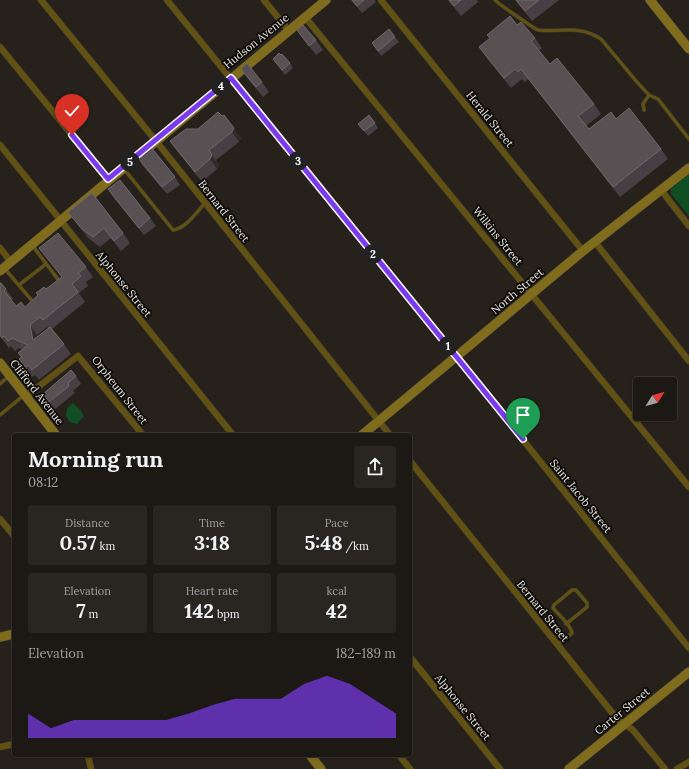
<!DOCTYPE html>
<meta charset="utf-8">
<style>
body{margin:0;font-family:Lora,serif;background:#292622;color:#f1f3f6;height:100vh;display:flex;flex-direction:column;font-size:15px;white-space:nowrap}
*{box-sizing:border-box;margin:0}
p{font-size:13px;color:#a0a0a0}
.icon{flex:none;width:22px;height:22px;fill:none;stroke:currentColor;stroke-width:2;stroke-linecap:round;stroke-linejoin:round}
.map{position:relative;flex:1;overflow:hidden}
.side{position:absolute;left:12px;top:433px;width:400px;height:324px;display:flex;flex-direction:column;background:#1c1914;border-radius:4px;box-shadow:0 1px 3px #0004,0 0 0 1px #3a3834}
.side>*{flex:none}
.needle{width:26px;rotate:53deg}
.tools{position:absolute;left:633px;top:377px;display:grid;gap:8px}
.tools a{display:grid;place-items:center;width:44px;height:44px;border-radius:4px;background:#1c1914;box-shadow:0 1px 3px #0004,0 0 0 1px #3a3834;font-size:20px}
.pin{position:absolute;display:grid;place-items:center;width:34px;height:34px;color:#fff;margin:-41px -17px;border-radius:50% 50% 50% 0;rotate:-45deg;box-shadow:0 0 4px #0007}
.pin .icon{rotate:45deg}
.km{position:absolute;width:20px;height:20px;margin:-10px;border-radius:50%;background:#222;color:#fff;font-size:11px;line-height:20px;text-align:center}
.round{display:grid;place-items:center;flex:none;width:42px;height:42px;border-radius:4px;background:#292622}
.head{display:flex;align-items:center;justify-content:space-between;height:68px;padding:0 16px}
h1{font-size:22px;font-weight:700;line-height:30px}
.metrics{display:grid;grid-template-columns:repeat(3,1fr);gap:6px;height:68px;padding:4px 16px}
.metrics div{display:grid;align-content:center;border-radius:4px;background:#292622;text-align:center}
.metrics b{font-size:20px;font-weight:700}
.metrics small{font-size:11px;font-weight:400}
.metrics p{font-size:11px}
.chart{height:112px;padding:8px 16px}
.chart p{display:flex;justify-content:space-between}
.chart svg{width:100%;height:72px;margin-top:4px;fill:#7c3aed;opacity:.7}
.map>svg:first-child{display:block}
.green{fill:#104e24}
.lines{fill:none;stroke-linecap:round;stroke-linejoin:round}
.lane-casing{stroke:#413c36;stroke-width:4}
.street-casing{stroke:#413c36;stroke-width:7}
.secondary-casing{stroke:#413c36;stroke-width:10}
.lane{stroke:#615113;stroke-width:3}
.street{stroke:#615113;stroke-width:6}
.secondary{stroke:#806c1d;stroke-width:9}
.wall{fill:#473f43;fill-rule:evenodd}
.shaded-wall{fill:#332b2b}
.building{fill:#595054;stroke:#6f686a}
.route-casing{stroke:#fff;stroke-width:8}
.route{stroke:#7c3aed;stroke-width:5}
.labels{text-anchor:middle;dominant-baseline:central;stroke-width:3.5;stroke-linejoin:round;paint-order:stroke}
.street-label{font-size:11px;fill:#e9e5e0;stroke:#0d0b08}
</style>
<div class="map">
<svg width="689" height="769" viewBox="0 0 689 769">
<rect width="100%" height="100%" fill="#26211a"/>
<path class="green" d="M689,174v42l-18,-22v-5z
M73,403l8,8 3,5 -7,8 -7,-2 -4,-6 1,-8z"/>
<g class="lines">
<defs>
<path id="lane" d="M495,0c2,3 40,29 43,30 24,3 40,-6 63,9l36,43 12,13 9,4 31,40
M644,110l-1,-6 6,-9
M124,169l49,61c12,-1 24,-18 32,-27
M32,245l28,37
M5,269l29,34
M19,285l27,-21
M0,384l9,-8
M0,415l23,-19
M558,645l14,-12c-1,-8 -13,-18 -19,-25l1,-3 18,-15h4l11,13v4l-21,17"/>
<path id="street" d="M41,0l115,141 234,294
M167,0l289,356 233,292
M264,0l25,31
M381,0l202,251
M305,17l384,470
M0,47l108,132
M0,145l233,290
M661,190l28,36
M595,242l94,119
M0,248l11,14
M25,397l53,-41 65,79
M410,461l208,259 14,9 33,40
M0,519l14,17
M410,657l90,112
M0,747l14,-3
M88,755l3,14
M399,755l11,14
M677,769l12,-7"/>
<path id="secondary" d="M650,0l39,49
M0,271l326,-271
M0,363l56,72
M362,435l221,-184 106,-83
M0,637l14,-3
M310,755l11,14
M569,769l120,-97"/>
</defs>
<use href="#lane" class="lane-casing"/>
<use href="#street" class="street-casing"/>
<use href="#secondary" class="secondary-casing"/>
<use href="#lane" class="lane"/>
<use href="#street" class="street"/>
<use href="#secondary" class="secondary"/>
</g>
<path class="wall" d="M351,0h24l1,2 -14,11z
M448,0h29l1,2 -17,14z
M515,0h44l-27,21z
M517,25l18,13 7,10 -3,3 11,13 44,40 7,10 -15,12 3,3 27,-10 45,30 7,10 -48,38 -92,-118 -3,3 -3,-3 -11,9 -25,-31 -7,-10z
M297,30l19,10 7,10 -7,5z
M395,37l4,5 -18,14 -9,-13z
M273,59l17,4 3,5 -8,7z
M241,69l21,13 7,10 -6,5 -15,-18z
M218,112l23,26 -2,4 -23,18 3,5 -2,4 -15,13 -25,-31 -7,-10 28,-12z
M375,123l3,5 -10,8 -10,-12z
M138,158l37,19 5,8 -13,9 -24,-28z
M108,189l42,29 6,8 -12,9 -31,-38z
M68,212l55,21 7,10 -9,8 -10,-13 -11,9 -12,-9z
M39,248l47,19 7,10 -7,5 2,4 -9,7 6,9 -33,27 12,15 7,10 -32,26 -4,-5 -3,2 -13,-18 2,-1 -3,-5 4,-3 -3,-2 -4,3 -4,-5 -2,2 -9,-12v-53l6,6 7,10 -1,1 4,6 9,1 37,-30zM47,327l1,1 -10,9 -1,-2z
M76,376l5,8 -8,7 2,2 -21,17 -11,-16z"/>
<path class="shaded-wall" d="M234,128l7,10 -2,4 -7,-10z
M212,155l7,10 -2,4 -7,-10z
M30,325l7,10 3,15 -7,-10z"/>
<path class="building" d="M352,0h12l-7,6z
M449,0h12l-7,6z
M516,0h23l-14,11z
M510,16l7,9 4,-3 14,16 -4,3 19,23 7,-6 37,46 -16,12 11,13 22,-17 5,7 13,-11 32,41 -48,38 -92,-118 -3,3 -3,-3 -11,9 -25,-31 11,-9 -3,-3z
M303,25l13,15 -7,6 -12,-16z
M389,29l6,8 -17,14 -6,-8z
M279,53l2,2 1,-1 8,9 -8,7 -9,-11z
M247,63l15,19 -6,5 -15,-18z
M218,112l4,4 2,-1 10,13 -2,4 -23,18 3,5 -2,4 -15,13 -25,-31 16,-12h12z
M369,115l6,8 -11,8 -6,-7z
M151,147l24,30 -13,10 -24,-29z
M120,180l30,38 -11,10 -31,-39z
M92,193l31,40 -9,8 -10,-13 -11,9 -12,-9 -13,-16z
M58,233l28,34 -8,6 3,3 -9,8 6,8 -35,28 -3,-3 -10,8 3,15 17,-13 14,17 -32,26 -4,-5 -3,2 -6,-8 3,-2 -4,-4 10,-8 -16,-7 -4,3 -4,-5 -2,2 -2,-3v-52h1l5,6 -2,2 12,15 5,-4 4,5 13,-12 -2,-2 8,-6 2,2 16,-12 -23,-29z
M71,370l5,6 -8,7 1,3 -20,16 -6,-8z"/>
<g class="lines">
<defs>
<path id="route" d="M72,135l36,44 123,-101 292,361"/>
</defs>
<use href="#route" class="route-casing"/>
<use href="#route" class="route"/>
</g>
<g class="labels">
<g class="street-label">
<text transform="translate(256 41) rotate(-39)">Hudson Avenue</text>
<text transform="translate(490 119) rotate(51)">Herald Street</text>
<text transform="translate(224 211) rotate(52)">Bernard Street</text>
<text transform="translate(498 236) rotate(51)">Wilkins Street</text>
<text transform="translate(124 284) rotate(51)">Alphonse Street</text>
<text transform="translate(517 291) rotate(-40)">North Street</text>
<text transform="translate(120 390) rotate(52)">Orpheum Street</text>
<text transform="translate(37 392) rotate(52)">Clifford Avenue</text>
<text transform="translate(581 496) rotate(51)">Saint Jacob Street</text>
<text transform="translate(543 611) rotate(51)">Bernard Street</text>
<text transform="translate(463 707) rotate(51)">Alphonse Street</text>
<text transform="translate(622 711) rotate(-39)">Carter Street</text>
</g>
</g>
</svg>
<div class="tools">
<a><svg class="needle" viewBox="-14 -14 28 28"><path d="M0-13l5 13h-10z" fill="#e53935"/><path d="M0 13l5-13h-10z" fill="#a0a0a0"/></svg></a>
</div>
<div class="pin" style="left:523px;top:439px;background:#1e9e55"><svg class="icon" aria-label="arrive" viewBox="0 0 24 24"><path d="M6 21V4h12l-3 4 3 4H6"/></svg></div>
<div class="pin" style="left:72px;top:135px;background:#d93025"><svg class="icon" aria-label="check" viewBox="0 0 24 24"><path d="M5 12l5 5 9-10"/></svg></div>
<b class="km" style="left:448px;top:346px">1</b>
<b class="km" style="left:373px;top:254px">2</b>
<b class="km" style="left:298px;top:161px">3</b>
<b class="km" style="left:221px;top:86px">4</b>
<b class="km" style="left:130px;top:162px">5</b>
<section class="side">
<div class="head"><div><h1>Morning run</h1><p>08:12</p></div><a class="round"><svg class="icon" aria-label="share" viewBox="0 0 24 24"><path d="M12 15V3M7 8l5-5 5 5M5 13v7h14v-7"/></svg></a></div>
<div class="metrics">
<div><p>Distance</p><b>0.57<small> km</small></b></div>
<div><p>Time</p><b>3:18</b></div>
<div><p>Pace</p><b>5:48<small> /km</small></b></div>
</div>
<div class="metrics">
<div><p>Elevation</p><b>7<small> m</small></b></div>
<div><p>Heart rate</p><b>142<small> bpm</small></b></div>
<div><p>kcal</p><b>42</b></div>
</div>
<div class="chart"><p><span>Elevation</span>182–189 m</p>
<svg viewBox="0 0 160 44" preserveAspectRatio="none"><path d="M0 44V29L10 38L20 33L30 33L40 33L50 33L60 33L70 29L80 24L90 20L100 20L110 20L120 11L130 6L140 11L150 20L160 29V44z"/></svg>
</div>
</section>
</div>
